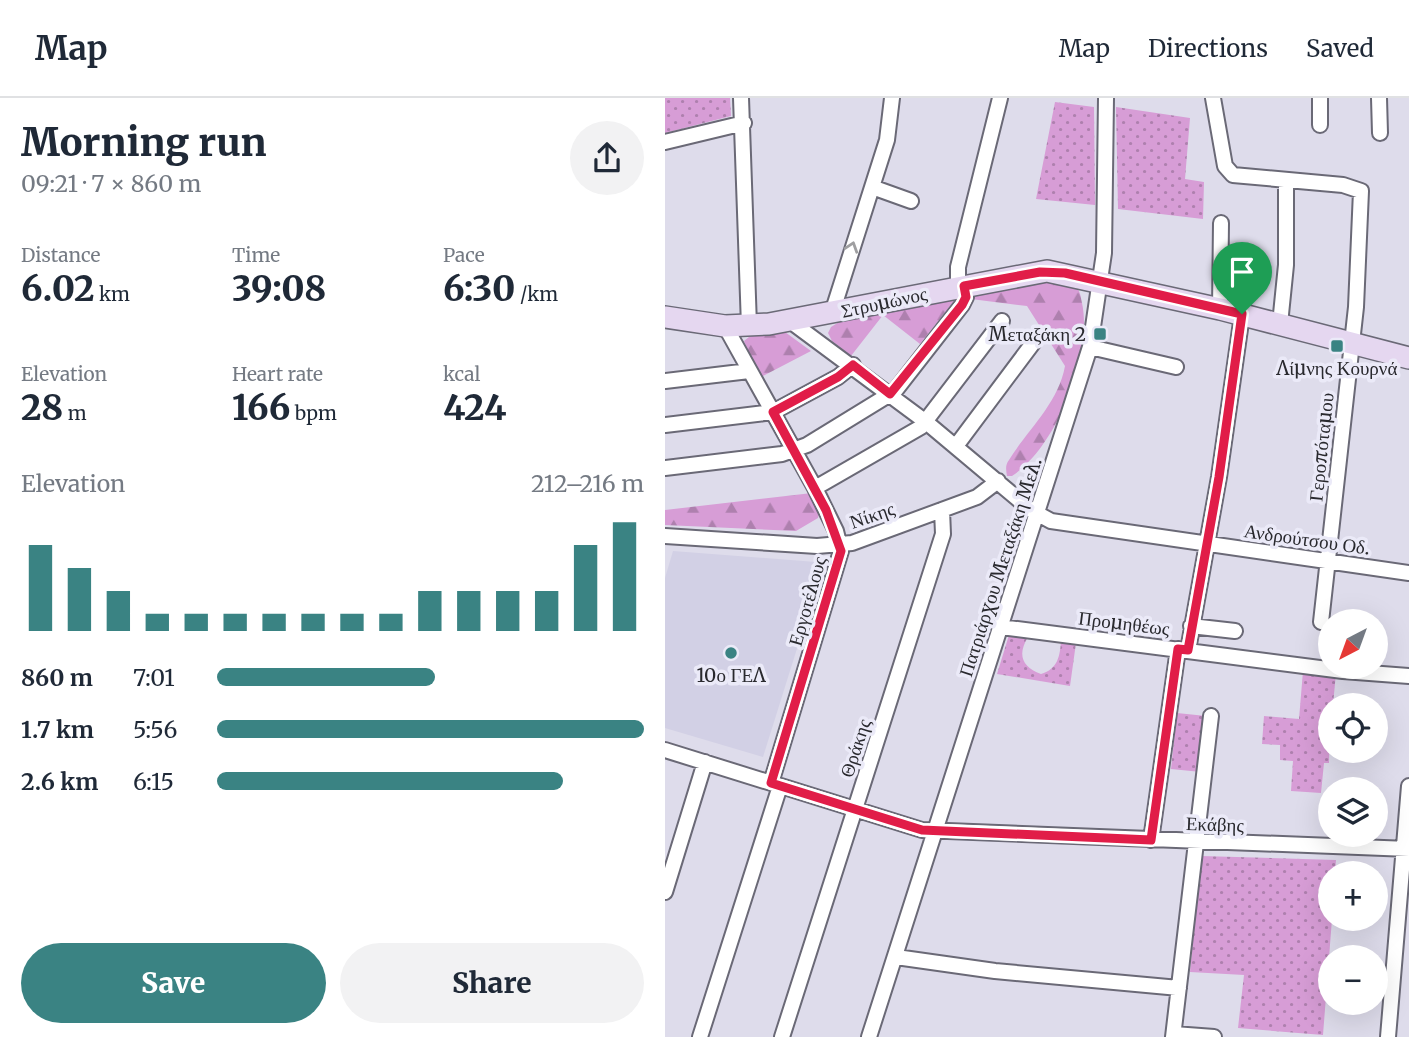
<!DOCTYPE html>
<meta charset="utf-8">
<style>
body{margin:0;font-family:Merriweather,serif;background:#f2f2f3;color:#1f2937;height:100vh;display:flex;flex-direction:column;font-size:26px;white-space:nowrap}
*{box-sizing:border-box;margin:0}
p{font-size:23px;color:#747a83}
.icon{flex:none;width:38px;height:38px;fill:none;stroke:currentColor;stroke-width:2;stroke-linecap:round;stroke-linejoin:round}
.map{position:relative;flex:1;overflow:hidden}
.drawer{display:flex;flex-direction:column;background:#fff;width:665px}
.drawer>*{flex:none}
.needle{width:46px;rotate:221deg}
.buttons{position:absolute;left:653px;top:511px;display:grid;gap:14px}
.buttons a{display:grid;place-items:center;width:70px;height:70px;border-radius:50%;background:#fff;box-shadow:0 7px 28px #0002;font-size:35px}
.pin{position:absolute;display:grid;place-items:center;width:60px;height:60px;color:#fff;margin:-72px -30px;border-radius:50% 50% 50% 0;rotate:-45deg;box-shadow:0 0 7px #0007}
.pin .icon{rotate:45deg}
.round{display:grid;place-items:center;flex:none;width:74px;height:74px;border-radius:37px;background:#f2f2f3}
.summary{display:flex;align-items:center;justify-content:space-between;height:119px;padding:0 21px}
h1{font-size:38px;font-weight:800;line-height:52px}
.stats{display:grid;grid-template-columns:repeat(3,1fr);gap:10px;height:119px;padding:7px 21px}
.stats div{display:grid;align-content:center}
.stats b{font-size:35px;font-weight:800}
.stats small{font-size:19px;font-weight:400}
.stats p{font-size:19px}
.chart{height:196px;padding:14px 21px}
.chart p{display:flex;justify-content:space-between}
.chart svg{width:100%;height:126px;margin-top:7px;stroke:#3a8383;stroke-width:6}
.action{display:flex;gap:14px;margin-top:auto;padding:14px 21px}
.action a{flex:1;height:80px;border-radius:42px;background:#3a8383;color:#fff;font-size:28px;font-weight:800;line-height:80px;text-align:center}
.action a+a{background:#f2f2f3;color:#1f2937}
ul{padding:0 21px;list-style:none;font-size:23px}
li{display:grid;grid-template-columns:112px 84px 1fr;align-items:center;height:52px}
li i{height:18px;border-radius:9px;background:#3a8383}
header{display:flex;align-items:center;gap:42px;box-sizing:border-box;height:98px;padding:0 35px;background:#fff;border-bottom:2px solid #e0e1e3}
header strong{font-size:33px}
nav{display:flex;gap:38px;margin-inline-start:auto;font-size:24px}
main{display:flex;flex:1;min-height:0}
.map>svg:first-child{display:block}
.built{fill:#d2d0e5}
.grass{fill:url(#grass-dots)}
.forest{fill:url(#forest-firs)}
.lines{fill:none;stroke-linecap:round;stroke-linejoin:round}
.street-casing{stroke:#6a6976;stroke-width:18}
.secondary-casing{stroke:#6a6976;stroke-width:24}
.street{stroke:#fff;stroke-width:14}
.secondary{stroke:#e5d7f0;stroke-width:21}
.oneway{stroke:#9f9fa1}
.route-casing{stroke:#fff;stroke-width:14}
.route{stroke:#e11d48;stroke-width:9}
.poi-dot{fill:#3a8383;stroke:#ebeaf8;stroke-width:2.5}
.labels{text-anchor:middle;dominant-baseline:central;stroke-width:7;stroke-linejoin:round;paint-order:stroke}
.street-label{font-size:19px;fill:#29292e;stroke:#ebeaf8}
.poi-label{font-size:19px;fill:#29292e;stroke:#ebeaf8}
</style>
<header>
<strong>Map</strong>
<nav><a>Map</a><a>Directions</a><a>Saved</a></nav>
</header>
<main>
<section class="drawer">
<div class="summary"><div><h1>Morning run</h1><p>09:21 · 7 × 860 m</p></div><a class="round"><svg class="icon" aria-label="share" viewBox="0 0 24 24"><path d="M12 15V3M7 8l5-5 5 5M5 13v7h14v-7"/></svg></a></div>
<div class="stats">
<div><p>Distance</p><b>6.02<small> km</small></b></div>
<div><p>Time</p><b>39:08</b></div>
<div><p>Pace</p><b>6:30<small> /km</small></b></div>
</div>
<div class="stats">
<div><p>Elevation</p><b>28<small> m</small></b></div>
<div><p>Heart rate</p><b>166<small> bpm</small></b></div>
<div><p>kcal</p><b>424</b></div>
</div>
<div class="chart"><p><span>Elevation</span>212–216 m</p>
<svg viewBox="0 0 160 44" preserveAspectRatio="none"><path d="M5 44V14M15 44V22M25 44V30M35 44V38M45 44V38M55 44V38M65 44V38M75 44V38M85 44V38M95 44V38M105 44V30M115 44V30M125 44V30M135 44V30M145 44V14M155 44V6"/></svg>
</div>
<ul>
<li><b>860 m</b>7:01<i style="width:51%"></i></li>
<li><b>1.7 km</b>5:56<i style="width:100%"></i></li>
<li><b>2.6 km</b>6:15<i style="width:81%"></i></li>
</ul>
<div class="action"><a>Save</a><a>Share</a></div>
</section>
<div class="map">
<svg width="744" height="939" viewBox="0 0 744 939">
<defs>
<pattern id="grass-dots" width="8" height="8" patternUnits="userSpaceOnUse" patternTransform="scale(1.75)"><rect width="8" height="8" fill="#d79dd6"/><path d="M2 2h.1M6 6h.1" fill="none" stroke="#ae80ae" stroke-width="1.8" stroke-linecap="round"/></pattern>
<pattern id="forest-firs" width="22" height="20" patternUnits="userSpaceOnUse" patternTransform="scale(1.75)"><rect width="22" height="20" fill="#d79dd6"/><path d="M5 1l3.5 6h-7zM16 11l3.5 6h-7z" fill="#ae80ae"/></pattern>
</defs>
<rect width="100%" height="100%" fill="#dedceb"/>
<path class="built" d="M8,453l143,11 5,10 -58,185 -98,-29v-150z"/>
<path class="grass" d="M0,0h65l1,18 -66,17z
M390,4l39,5 1,98 -59,-6z
M451,9l74,11 -5,61 19,3 -1,37 -85,-10z
M344,537l19,2c-11,18 -6,30 13,37 17,-5 19,-18 20,-34l15,3 -6,43 -73,-12z
M638,573l33,2 -3,32h-3l-1,58h-5l-3,30 -30,-2 2,-30 -13,-1v-15l-18,-1 2,-28 35,3z
M512,615l29,3 -5,56 -30,-3z
M536,758l135,4 -1,13h-5l2,46 -9,116 -85,-7 6,-53 -54,-3z"/>
<path class="forest" d="M388,179c9,2 18,3 24,11 3,3 4,10 5,15 11,51 -25,144 -70,173h-5c-1,-6 -2,-11 2,-16 19,-31 49,-56 56,-94l-38,-60 -56,-7v-7z
M293,198l-38,48 -37,-29 -32,41 -19,-15 -4,-8 3,-6 13,-8z
M104,233l16,1 26,19 -52,27 -15,-37 5,-4z
M147,395l8,17 -2,8 -22,13 -131,-6v-15z"/>
<g class="lines">
<defs>
<path id="street" d="M76,0l8,228
M548,0l12,68 8,9 110,10 18,6 -5,116 -35,315
M655,0v27
M714,0l1,35
M0,44l79,-19
M207,89l39,14
M293,189v-20l42,-169
M555,211l1,-86
M167,215l55,-173 5,-42
M125,223l136,101 105,88 20,11 358,52
M615,226l6,-59v-84
M60,228l90,162 21,43 5,20 -70,232
M425,249l86,20
M0,283l84,-10
M0,327l108,-13 65,-35 15,-12
M291,348l80,-107
M0,370l117,-14 25,-9 88,-54 67,-86 4,-8 -2,-11
M150,390l106,-61 81,-106
M0,438l152,10 35,-3 125,-46 21,-16
M526,528l44,5
M336,529l342,44 66,5
M523,552l31,-173 23,-162
M0,652l257,80 487,19
M486,742l27,-191
M0,794l40,-130
M231,859l99,14 184,17
M509,936l40,3
M35,939l80,-251
M117,939l161,-503 -1,-24
M204,939l221,-690 14,-94 2,-155
M508,939l38,-321
M723,939l21,-251"/>
<path id="secondary" d="M0,219l60,9 44,-2 278,-53 173,38 189,49"/>
</defs>
<use href="#street" class="street-casing"/>
<use href="#secondary" class="secondary-casing"/>
<use href="#street" class="street"/>
<use href="#secondary" class="secondary"/>
</g>
<defs><path id="oneway-chevron" d="M-2-3.5L2.5 0L-2 3.5" fill="none" stroke-width="1.6" stroke-linecap="round" stroke-linejoin="round" transform="scale(1.75)"/></defs>
<use class="oneway" href="#oneway-chevron" transform="translate(187 149) rotate(-72)"/>
<g class="lines">
<defs>
<path id="route" d="M375,174l25,1 177,41 -23,163 -31,173 -10,-1 -27,191 -229,-10 -151,-47 70,-232 -15,-41 -53,-98 65,-35 15,-12 37,29 72,-89 4,-8 -2,-11z"/>
</defs>
<use href="#route" class="route-casing"/>
<use href="#route" class="route"/>
</g>
<g class="poi-dot">
<rect x="428" y="229" width="14" height="14" rx="3.5"/>
<rect x="665" y="241" width="14" height="14" rx="3.5"/>
<circle cx="66" cy="555" r="7"/>
</g>
<g class="labels">
<g class="street-label">
<text transform="translate(219 204) rotate(-12)">Στρυμώνος</text>
<text transform="translate(656 349) rotate(-84)">Γεροπόταμου</text>
<text transform="translate(207 417) rotate(-19)">Νίκης</text>
<text transform="translate(642 441) rotate(8)">Ανδρούτσου Οδ.</text>
<text transform="translate(335 469) rotate(-72)">Πατριάρχου Μεταξάκη Μελ.</text>
<text transform="translate(142 503) rotate(-74)">Εργοτέλους</text>
<text transform="translate(459 525) rotate(7)">Προμηθέως</text>
<text transform="translate(190 650) rotate(-72)">Θράκης</text>
<text transform="translate(550 726) rotate(2)">Εκάβης</text>
</g>
<g class="poi-label">
<text x="421" y="236" text-anchor="end">Μεταξάκη 2</text>
<text x="672" y="270">Λίμνης Κουρνά</text>
<text x="66" y="577">10ο ΓΕΛ</text>
</g>
</g>
</svg>
<div class="buttons">
<a><svg class="needle" viewBox="-14 -14 28 28"><path d="M0-13l5 13h-10z" fill="#e53935"/><path d="M0 13l5-13h-10z" fill="#747a83"/></svg></a>
<a><svg class="icon" aria-label="locate" viewBox="0 0 24 24"><circle cx="12" cy="12" r="6"/><path d="M12 2v4M12 18v4M2 12h4M18 12h4"/></svg></a>
<a><svg class="icon" aria-label="layers" viewBox="0 0 24 24"><path d="M12 4l9 5-9 5-9-5zM3 14l9 5 9-5"/></svg></a>
<a>+</a>
<a>−</a>
</div>
<div class="pin" style="left:577px;top:216px;background:#1e9e55"><svg class="icon" aria-label="arrive" viewBox="0 0 24 24"><path d="M6 21V4h12l-3 4 3 4H6"/></svg></div>
</div>
</main>
